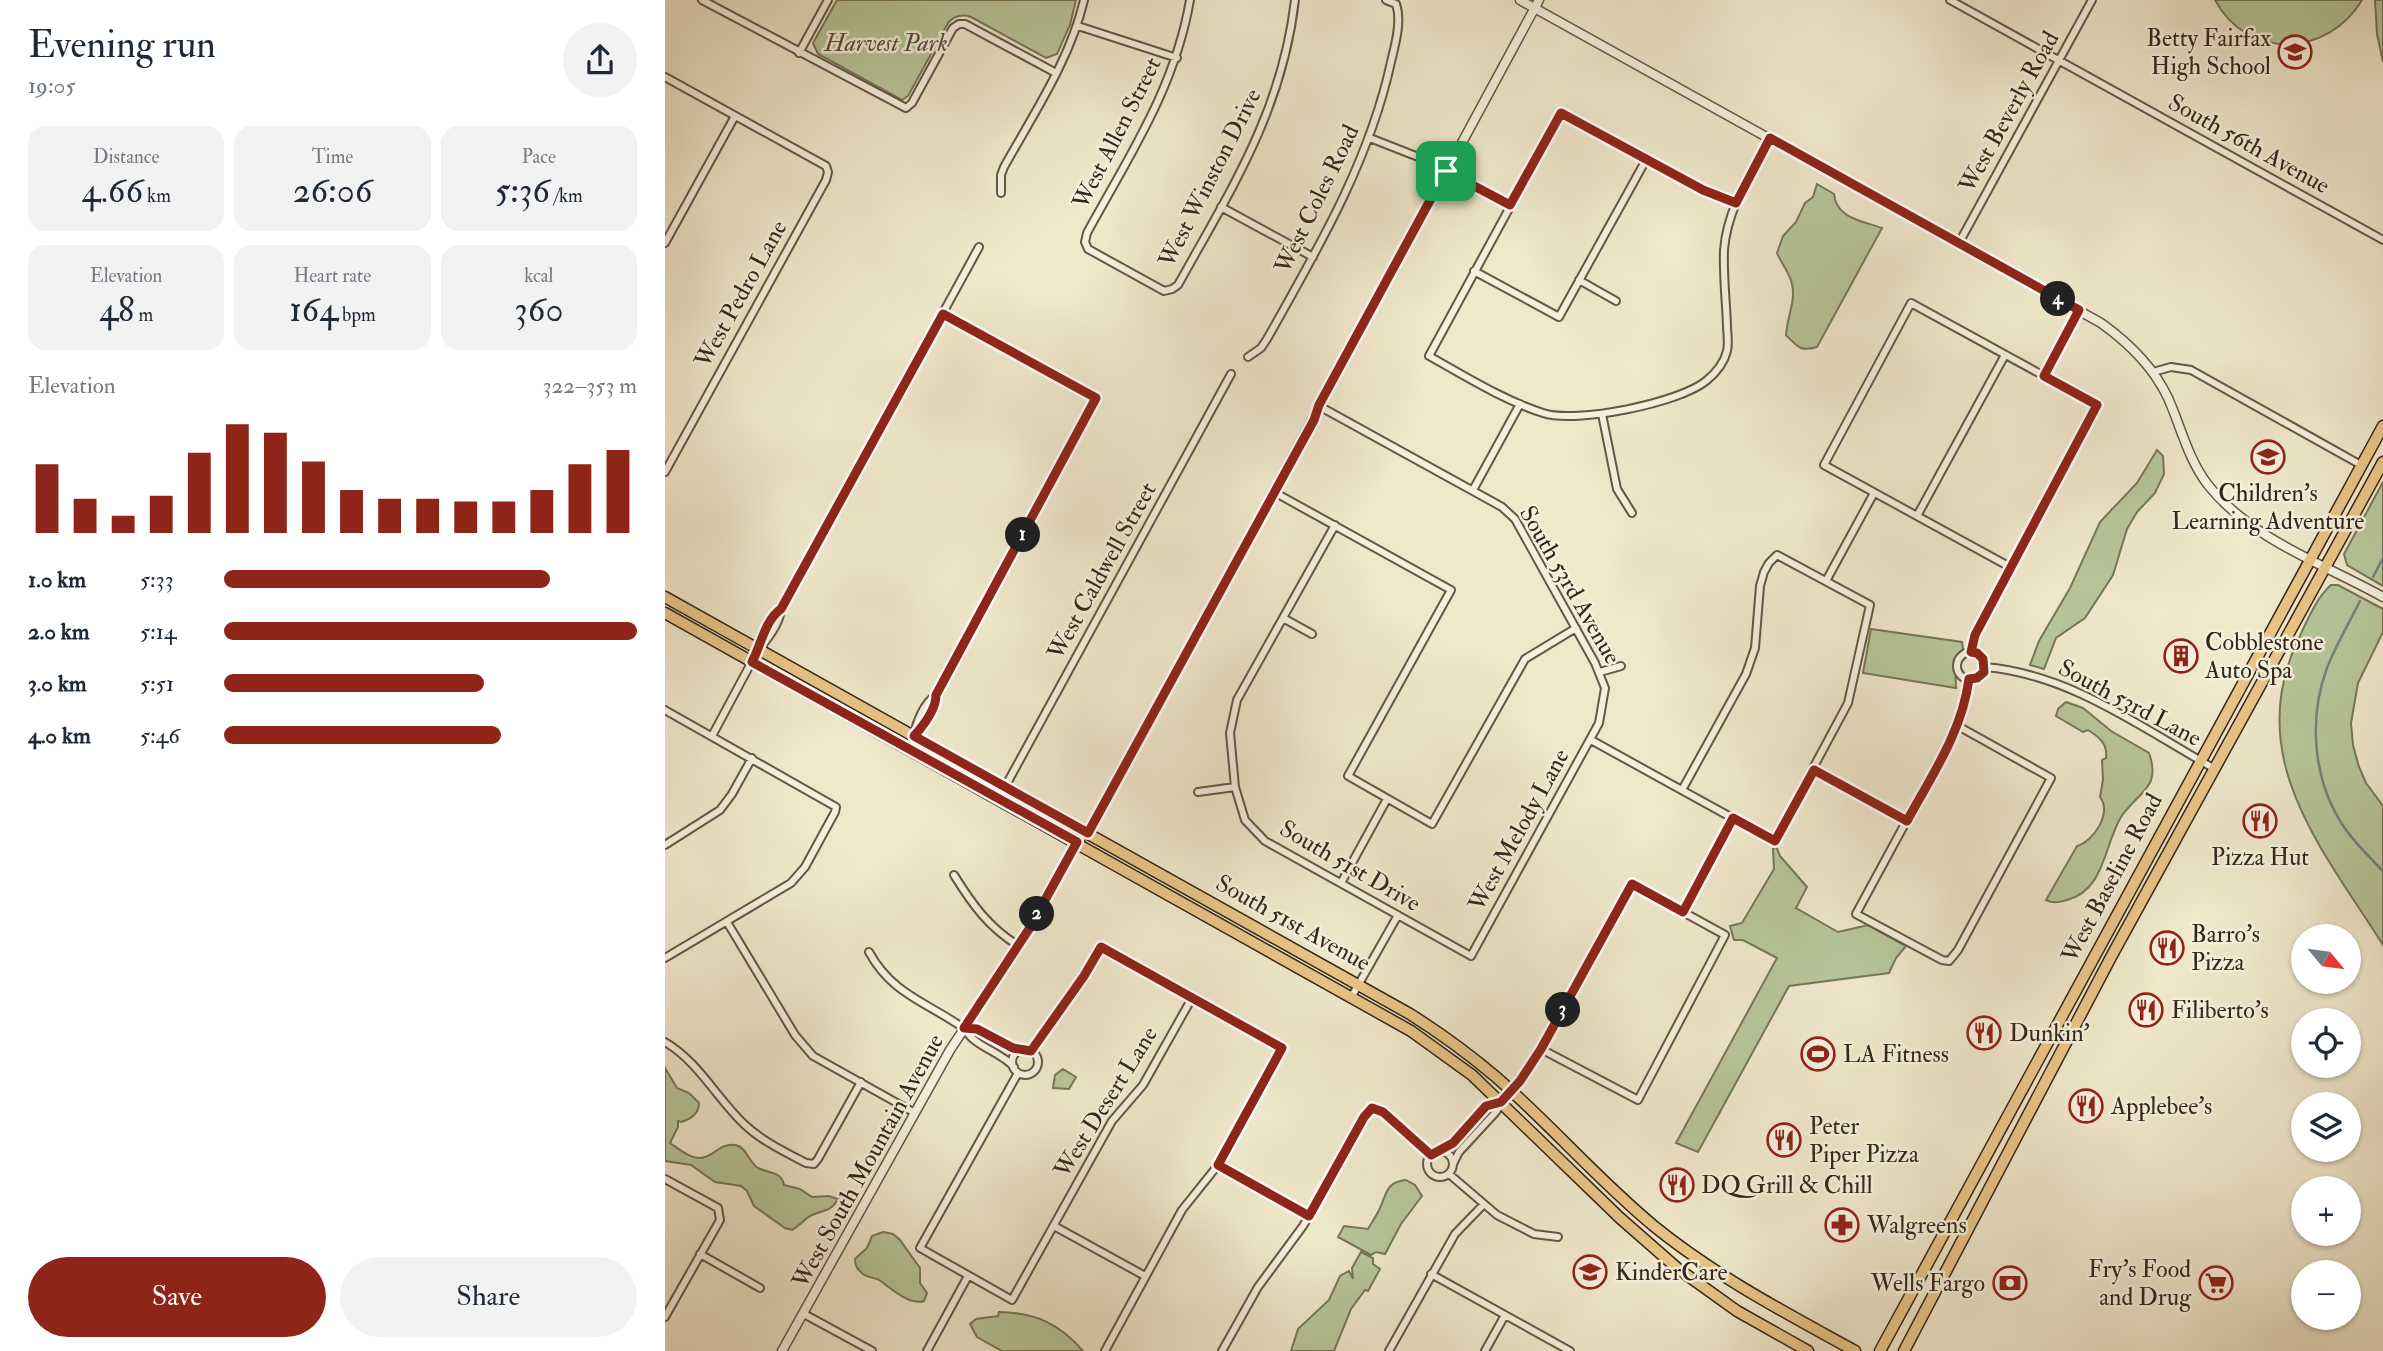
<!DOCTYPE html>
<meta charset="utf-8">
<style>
body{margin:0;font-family:"IM FELL Double Pica",serif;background:#f2f2f3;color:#1f2937;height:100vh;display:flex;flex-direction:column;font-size:26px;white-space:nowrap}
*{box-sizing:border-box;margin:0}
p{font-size:23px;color:#747a83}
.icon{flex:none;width:38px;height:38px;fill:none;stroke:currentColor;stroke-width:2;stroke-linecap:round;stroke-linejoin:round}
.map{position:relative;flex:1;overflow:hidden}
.details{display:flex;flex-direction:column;background:#fff;width:665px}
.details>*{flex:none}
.needle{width:46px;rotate:119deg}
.controls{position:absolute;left:1626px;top:924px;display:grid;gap:14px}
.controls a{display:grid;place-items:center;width:70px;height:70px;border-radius:50%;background:#fff;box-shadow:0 2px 5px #0004;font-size:35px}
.pin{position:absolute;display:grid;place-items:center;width:60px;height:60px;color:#fff;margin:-30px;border-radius:14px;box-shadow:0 4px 10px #0006}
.km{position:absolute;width:35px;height:35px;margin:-18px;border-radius:50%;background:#222;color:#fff;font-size:19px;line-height:35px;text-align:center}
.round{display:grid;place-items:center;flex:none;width:74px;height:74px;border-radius:37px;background:#f2f2f3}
.head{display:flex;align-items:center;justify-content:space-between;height:119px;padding:0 28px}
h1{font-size:38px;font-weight:600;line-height:52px}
.metrics{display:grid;grid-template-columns:repeat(3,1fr);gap:10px;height:119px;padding:7px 28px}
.metrics div{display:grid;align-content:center;border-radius:18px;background:#f2f2f3;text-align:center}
.metrics b{font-size:35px;font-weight:600}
.metrics small{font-size:19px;font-weight:400}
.metrics p{font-size:19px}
.chart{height:196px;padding:14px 28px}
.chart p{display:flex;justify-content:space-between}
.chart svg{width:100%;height:126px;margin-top:7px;stroke:#8f2418;stroke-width:6}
.button{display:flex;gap:14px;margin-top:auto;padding:14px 28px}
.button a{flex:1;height:80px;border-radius:42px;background:#8f2418;color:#fff;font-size:28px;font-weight:600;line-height:80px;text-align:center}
.button a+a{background:#f2f2f3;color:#1f2937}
ul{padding:0 28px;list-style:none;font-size:23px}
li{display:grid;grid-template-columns:112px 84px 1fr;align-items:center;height:52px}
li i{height:18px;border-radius:9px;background:#8f2418}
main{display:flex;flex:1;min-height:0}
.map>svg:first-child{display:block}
.green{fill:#b7c699;stroke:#77765a;stroke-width:2}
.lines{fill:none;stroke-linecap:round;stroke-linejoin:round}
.stream{stroke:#728279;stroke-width:2.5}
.minor-casing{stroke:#655646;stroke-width:10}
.tertiary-casing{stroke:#655646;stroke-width:11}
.primary-casing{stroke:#37251a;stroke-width:13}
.minor{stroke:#f5f0dd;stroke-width:6}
.tertiary{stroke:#f5f0dd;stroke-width:8}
.primary{stroke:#e8c486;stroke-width:10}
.route-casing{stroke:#fff;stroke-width:14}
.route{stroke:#8f2418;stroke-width:9}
.labels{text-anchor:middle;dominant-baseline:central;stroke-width:5;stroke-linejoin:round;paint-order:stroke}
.poi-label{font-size:24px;fill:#37251a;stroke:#f5f0dd;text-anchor:start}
.park-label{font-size:24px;font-style:italic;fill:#574d3a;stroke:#f5f0dd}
.street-label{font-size:24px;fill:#37251a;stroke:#f5f0dd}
</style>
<main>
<section class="details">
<div class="head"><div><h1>Evening run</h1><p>19:05</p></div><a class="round"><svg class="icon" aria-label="share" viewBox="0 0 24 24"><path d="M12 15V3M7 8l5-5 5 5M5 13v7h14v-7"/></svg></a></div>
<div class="metrics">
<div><p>Distance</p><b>4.66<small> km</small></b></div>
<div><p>Time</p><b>26:06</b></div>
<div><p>Pace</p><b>5:36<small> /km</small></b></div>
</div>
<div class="metrics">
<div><p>Elevation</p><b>48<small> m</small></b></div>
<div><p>Heart rate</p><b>164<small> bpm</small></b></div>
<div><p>kcal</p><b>360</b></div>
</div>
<div class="chart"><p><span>Elevation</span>322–353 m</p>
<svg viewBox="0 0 160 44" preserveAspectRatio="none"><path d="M5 44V20M15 44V32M25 44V38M35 44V31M45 44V16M55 44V6M65 44V9M75 44V19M85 44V29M95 44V32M105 44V32M115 44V33M125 44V33M135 44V29M145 44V20M155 44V15"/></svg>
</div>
<ul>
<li><b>1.0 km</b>5:33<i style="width:79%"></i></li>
<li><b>2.0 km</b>5:14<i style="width:100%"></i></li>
<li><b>3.0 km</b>5:51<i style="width:63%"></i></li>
<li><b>4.0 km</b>5:46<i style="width:67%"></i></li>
</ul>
<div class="button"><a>Save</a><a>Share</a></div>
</section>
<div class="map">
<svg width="1718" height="1351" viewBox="0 0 1718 1351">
<rect width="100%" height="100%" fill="#f0e8cb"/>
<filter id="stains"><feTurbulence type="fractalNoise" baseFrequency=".00286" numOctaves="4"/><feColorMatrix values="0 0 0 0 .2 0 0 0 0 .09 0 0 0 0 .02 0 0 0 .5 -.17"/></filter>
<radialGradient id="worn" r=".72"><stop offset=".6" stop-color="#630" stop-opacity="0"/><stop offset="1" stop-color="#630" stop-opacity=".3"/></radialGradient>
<path class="green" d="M172,0h239l-6,25 -13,29 -11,4 -75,-41c-9,-3 -17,-1 -23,6l-40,73 -6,4 -84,-46 -5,-11z
M1550,0h147c-34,57 -114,61 -147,0z
M1710,0h8v62l-6,-28z
M1152,184l17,10c2,24 28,27 48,34l-65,119c-17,5 -19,0 -31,-12 1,-18 10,-34 6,-51 -2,-11 -11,-21 -15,-31l6,-17 13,-14 9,-19 8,-6z
M1492,450l6,6 1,18 -9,19 -18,19 -10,17 -14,46 -28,43 -29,20 -12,31 -14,-4 9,-24 31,-53 30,-66 37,-39z
M1718,482v104l-36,-21 -3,-11z
M1666,585h7l45,24v23l-25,51 -7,40 2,22 6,22 7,16 17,23v139c-59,-94 -141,-187 -85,-305 8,-17 18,-42 33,-55z
M1206,629l91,13 1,7 -8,14 1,25 -93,-15z
M1401,702l17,6 28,23 38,22c13,36 -12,39 -28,64 -17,28 -16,73 -54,83 -8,2 -13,4 -21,0l31,-54c17,-5 35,-33 23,-49l3,-17 -1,-20 4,-2c2,-14 -7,-21 -18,-28l-5,2 -27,-16 2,-7z
M1111,846l4,10 27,31 -11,21 42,24 30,-7 38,21 -10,12 -7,15 -100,13 -91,166 -22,-9 101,-185 -34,-18h-9l-4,-14 12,-3 32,-54 -1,-20z
M0,1068l12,20 12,5 10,10c0,11 -8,16 -18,19l-3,-1v6l-8,16c9,6 19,15 30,15 13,0 20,-16 36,-13 11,3 13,18 22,23 12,6 23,3 26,17l16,4 12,8 17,-1 9,3c-7,13 -16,11 -28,17 -6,4 -11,10 -18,14l-7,-2 -31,-22 -7,-15 -6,-5 -26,-4 -24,-17 -26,-4z
M398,1069l13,8 -7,12 -16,-1 2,-13z
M741,1180l9,5 7,11 -21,28 -16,30 -9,-2 -5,3 -33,-18 6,-11 24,3c4,-7 9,-14 12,-21 7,-15 6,-26 26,-28z
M218,1232l10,2 7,6 20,28v15l7,10 -3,8c-15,5 -33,-13 -45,-21 -6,-3 -11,-2 -16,-6 -6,-5 -8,-8 -8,-15l12,-11 5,-12z
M696,1252l12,6v6l7,5 -12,22 -3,-1 -14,19 -17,42h-43l7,-22 31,-29 11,-24 9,-5 4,8 -1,-11z
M334,1312c36,1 60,11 84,39h-81l-25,-14 -7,-13 6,-5 22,-3z"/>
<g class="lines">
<path class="stream" d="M1708,577l10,-19
M1695,601c-11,22 -24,44 -33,67 -19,51 -14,113 17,159 11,16 25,30 39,44"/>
<defs>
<path id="minor" d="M37,0l204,108 6,-5 41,-75 6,-4h6l91,49
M525,0c-15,88 -61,156 -103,233l-2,9 3,7 76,42 8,-2 6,-4c53,-96 104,-173 117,-285
M1285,0l433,240
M413,26l99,32
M134,53l29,-53
M0,77l161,89 2,6 -2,8 -161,292
M705,138l61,24 79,43
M336,193v-18l3,-8c30,-54 66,-107 80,-167
M1071,203l-33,-13 -142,-77 -132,243c36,20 74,44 114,57 33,11 136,-10 163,-32 10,-8 18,-18 21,-30 2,-8 0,-18 0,-26 -1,-25 -4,-50 -3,-75 3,-41 27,-77 46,-112
M556,207l92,50
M0,243l70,-127
M1294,243l133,-243
M809,271l85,46 88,-159
M914,280l37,21
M583,357l13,-9 6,-9c50,-89 102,-176 124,-277 4,-17 11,-41 5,-58l-10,-4
M1488,372l18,-5 20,3 170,95
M1379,376l35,-66
M654,406l183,101 13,12 80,144 10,25 -6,35 -128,233 -206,-115 -20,-21 -10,-33 -5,-54 7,-33 98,-175
M937,414l15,75 15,24
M808,490l47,-86
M609,492l177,98 -103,186 84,48 93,-165 51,-31
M1252,516l88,-161
M1161,581l48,-88
M618,618l29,16
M93,650c10,-11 22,-26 23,-41l198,-362
M1306,652l4,-17 5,-13 117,-217 -186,-102 -87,162 186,102
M1292 666a14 14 0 1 1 28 0a14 14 0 1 1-28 0Z
M1320,667c85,7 157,61 230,102
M935,672l21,-6
M0,710l171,97 -1,5 -30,55 -14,16 -126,75
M1293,726l93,52 -93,172 -9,11 -7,-1 -86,-46 102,-188 7,-21 4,-26
M47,736l46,-86c5,-14 11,-33 23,-41
M249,736c2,-14 10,-33 22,-41l160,-296 -153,-85
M926,740l183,101 74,-138 22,-98 -93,-50 -8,8 -5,9 -4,14 -5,62 -9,26 -64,116
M242,748l29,-47v-6
M1149,770l93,51
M340,787l226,-413
M533,792l37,-5
M0,845l55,-35 12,-16 20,-36
M289,875c18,29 35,53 65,71
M676,883l46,-84
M1018,912l50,-94
M62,922l68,113 18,21 102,57
M204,952c23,42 57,50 93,75 4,3 7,9 11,12 13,11 29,15 41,28
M687,996l46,-81
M299,1028c21,2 36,18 56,21
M0,1042c34,20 52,57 80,83 17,16 40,27 61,38l8,1 4,-5 43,-77
M347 1062a13 13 0 1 1 26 0a13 13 0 1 1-26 0Z
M367,1051l52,-75 17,-29 181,101 -64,117 -36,45 -77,141
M353,1073l-98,175 92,52 100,-179 31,-36 49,-87
M773,1151c28,-13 33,-40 64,-49
M762 1164a13 13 0 1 1 26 0a13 13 0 1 1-26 0Z
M788,1164l6,-12 36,-39 46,-64 91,-165 93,51 -87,165 -97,-51
M553,1165l91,51
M784,1174l48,41 37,19 24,3
M0,1179l53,29 2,12 -55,97
M389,1226l91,50
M35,1254l60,34
M766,1274l139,77
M139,1314l68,37
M262,1351l41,-75
M557,1351l36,-64 45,-61 62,-109 7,-9 11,5 48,42
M724,1351l66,-117 28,-29
M820,1351l20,-36"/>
<path id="tertiary" d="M855,0l581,323c28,20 52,43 67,75 13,29 20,61 40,87 44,55 116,79 175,112
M117,1351l168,-301 69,-104 58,-104 18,-20 444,-822"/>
<path id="primary" d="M0,597l745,417c30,19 59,40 86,63 55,48 103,104 159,150 62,50 131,86 200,124
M0,613l746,418 61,44 148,143 57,50 60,43 71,40
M1215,1351l503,-925
M1239,1351l207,-394 272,-495"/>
</defs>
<use href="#minor" class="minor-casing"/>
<use href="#tertiary" class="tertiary-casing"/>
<use href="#primary" class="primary-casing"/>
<use href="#minor" class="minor"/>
<use href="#tertiary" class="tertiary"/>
<use href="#primary" class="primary"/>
</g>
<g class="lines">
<defs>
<path id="route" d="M896,113l142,77 33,13 34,-65 309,172 -35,66 53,29 -122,230 -4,17 6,1 6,6 1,13 -7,6 -8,1c-7,53 -37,96 -62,142l-93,-51 -39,71 -42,-23 -50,94 -51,-28 -91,165 -21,32 -19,21 -15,4 -33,37 -22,12 -48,-43 -11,-4 -8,9 -55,99 -91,-51 64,-117 -181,-101 -17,29 -53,75 -18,-3 -36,-19 -13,-1 65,-99 48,-87 -325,-180c9,-17 13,-42 29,-53l162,-295 153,84 -160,297c0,14 -13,31 -22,41l174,97 226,-413 5,-15 127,-234 64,34z"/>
</defs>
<use href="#route" class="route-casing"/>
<use href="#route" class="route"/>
</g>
<defs>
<symbol id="school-ring" viewBox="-11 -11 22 22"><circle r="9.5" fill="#f5f0dd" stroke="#8f2418" stroke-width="1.5"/><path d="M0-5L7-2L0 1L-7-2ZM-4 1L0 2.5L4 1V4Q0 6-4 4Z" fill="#8f2418"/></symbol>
<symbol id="building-ring" viewBox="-11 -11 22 22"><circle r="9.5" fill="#f5f0dd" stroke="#8f2418" stroke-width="1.5"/><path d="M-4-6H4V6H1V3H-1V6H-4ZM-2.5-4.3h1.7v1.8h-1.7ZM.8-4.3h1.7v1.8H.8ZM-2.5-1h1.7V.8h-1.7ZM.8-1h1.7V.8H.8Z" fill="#8f2418"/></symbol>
<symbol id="restaurant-ring" viewBox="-11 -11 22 22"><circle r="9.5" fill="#f5f0dd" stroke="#8f2418" stroke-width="1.5"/><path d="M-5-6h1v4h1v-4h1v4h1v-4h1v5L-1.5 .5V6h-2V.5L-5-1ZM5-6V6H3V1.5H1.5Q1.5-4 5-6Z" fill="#8f2418"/></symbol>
<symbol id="stadium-ring" viewBox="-11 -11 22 22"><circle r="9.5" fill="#f5f0dd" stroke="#8f2418" stroke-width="1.5"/><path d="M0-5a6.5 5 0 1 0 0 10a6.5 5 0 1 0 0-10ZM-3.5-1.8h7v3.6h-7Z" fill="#8f2418"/></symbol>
<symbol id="pharmacy-ring" viewBox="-11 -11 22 22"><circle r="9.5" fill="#f5f0dd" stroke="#8f2418" stroke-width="1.5"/><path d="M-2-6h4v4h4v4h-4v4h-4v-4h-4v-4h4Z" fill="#8f2418"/></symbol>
<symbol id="bank-ring" viewBox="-11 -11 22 22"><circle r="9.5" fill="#f5f0dd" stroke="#8f2418" stroke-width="1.5"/><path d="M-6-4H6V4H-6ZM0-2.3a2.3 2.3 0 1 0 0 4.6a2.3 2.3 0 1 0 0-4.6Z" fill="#8f2418"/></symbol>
<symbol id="supermarket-ring" viewBox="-11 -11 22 22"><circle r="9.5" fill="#f5f0dd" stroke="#8f2418" stroke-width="1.5"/><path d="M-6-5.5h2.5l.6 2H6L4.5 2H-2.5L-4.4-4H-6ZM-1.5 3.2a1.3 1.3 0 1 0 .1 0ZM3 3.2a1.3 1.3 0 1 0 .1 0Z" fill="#8f2418"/></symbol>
</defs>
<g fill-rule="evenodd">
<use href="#school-ring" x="1611" y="33" width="38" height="38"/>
<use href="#school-ring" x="1584" y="438" width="38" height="38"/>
<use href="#building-ring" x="1497" y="637" width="38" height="38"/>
<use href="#restaurant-ring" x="1576" y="802" width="38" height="38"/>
<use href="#restaurant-ring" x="1483" y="929" width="38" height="38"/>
<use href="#restaurant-ring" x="1462" y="991" width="38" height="38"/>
<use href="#restaurant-ring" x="1300" y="1014" width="38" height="38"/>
<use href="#stadium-ring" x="1134" y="1035" width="38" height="38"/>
<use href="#restaurant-ring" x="1402" y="1087" width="38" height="38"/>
<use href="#restaurant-ring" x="1100" y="1121" width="38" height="38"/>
<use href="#restaurant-ring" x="993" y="1166" width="38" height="38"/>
<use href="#pharmacy-ring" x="1158" y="1206" width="38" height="38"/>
<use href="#school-ring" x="906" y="1253" width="38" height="38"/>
<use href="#bank-ring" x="1326" y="1264" width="38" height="38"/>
<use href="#supermarket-ring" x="1532" y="1264" width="38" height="38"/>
</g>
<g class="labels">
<g class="poi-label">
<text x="1606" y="38" text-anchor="end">Betty Fairfax<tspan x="1606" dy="28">High School</tspan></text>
<text x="1603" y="493" text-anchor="middle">Children's<tspan x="1603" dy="28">Learning Adventure</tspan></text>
<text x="1540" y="642">Cobblestone<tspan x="1540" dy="28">Auto Spa</tspan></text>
<text x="1595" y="857" text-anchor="middle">Pizza Hut</text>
<text x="1526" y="934">Barro's<tspan x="1526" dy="28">Pizza</tspan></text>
<text x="1506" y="1010">Filiberto's</text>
<text x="1344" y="1033">Dunkin'</text>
<text x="1178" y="1054">LA Fitness</text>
<text x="1446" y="1106">Applebee's</text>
<text x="1144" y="1126">Peter<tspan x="1144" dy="28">Piper Pizza</tspan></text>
<text x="1036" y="1185">DQ Grill &amp; Chill</text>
<text x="1202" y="1225">Walgreens</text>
<text x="1526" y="1269" text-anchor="end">Fry's Food<tspan x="1526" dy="28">and Drug</tspan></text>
<text x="950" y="1272">KinderCare</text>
<text x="1320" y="1283" text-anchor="end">Wells Fargo</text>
</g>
<g class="park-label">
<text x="221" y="43">Harvest Park</text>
</g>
<g class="street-label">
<text transform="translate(1344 112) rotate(-61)">West Beverly Road</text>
<text transform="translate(452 133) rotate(-63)">West Allen Street</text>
<text transform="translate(1584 144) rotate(29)">South 56th Avenue</text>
<text transform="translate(545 178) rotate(-63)">West Winston Drive</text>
<text transform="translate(652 199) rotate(-64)">West Coles Road</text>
<text transform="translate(76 294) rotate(-61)">West Pedro Lane</text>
<text transform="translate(437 571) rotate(-61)">West Caldwell Street</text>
<text transform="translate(905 585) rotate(60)">South 53rd Avenue</text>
<text transform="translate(1465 703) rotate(28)">South 53rd Lane</text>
<text transform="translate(854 830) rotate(-61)">West Melody Lane</text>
<text transform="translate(685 866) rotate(30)">South 51st Drive</text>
<text transform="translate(1447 878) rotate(-62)">West Baseline Road</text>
<text transform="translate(628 923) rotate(29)">South 51st Avenue</text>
<text transform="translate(441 1102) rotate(-58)">West Desert Lane</text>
<text transform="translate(203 1161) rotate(-61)">West South Mountain Avenue</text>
</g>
</g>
<rect width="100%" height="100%" filter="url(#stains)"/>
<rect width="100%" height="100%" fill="url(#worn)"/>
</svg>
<div class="controls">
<a><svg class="needle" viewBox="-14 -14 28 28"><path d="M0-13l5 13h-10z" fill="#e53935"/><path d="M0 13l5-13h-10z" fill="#747a83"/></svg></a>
<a><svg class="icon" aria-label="locate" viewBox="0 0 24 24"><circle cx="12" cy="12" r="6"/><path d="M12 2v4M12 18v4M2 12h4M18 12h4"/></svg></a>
<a><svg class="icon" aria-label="layers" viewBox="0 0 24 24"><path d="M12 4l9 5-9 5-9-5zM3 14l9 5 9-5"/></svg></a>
<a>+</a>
<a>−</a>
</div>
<div class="pin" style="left:781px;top:171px;background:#1e9e55"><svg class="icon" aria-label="arrive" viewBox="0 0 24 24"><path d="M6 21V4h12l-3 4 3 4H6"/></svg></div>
<b class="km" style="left:358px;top:535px">1</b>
<b class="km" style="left:372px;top:914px">2</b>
<b class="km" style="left:898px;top:1010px">3</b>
<b class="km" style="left:1393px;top:299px">4</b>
</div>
</main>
